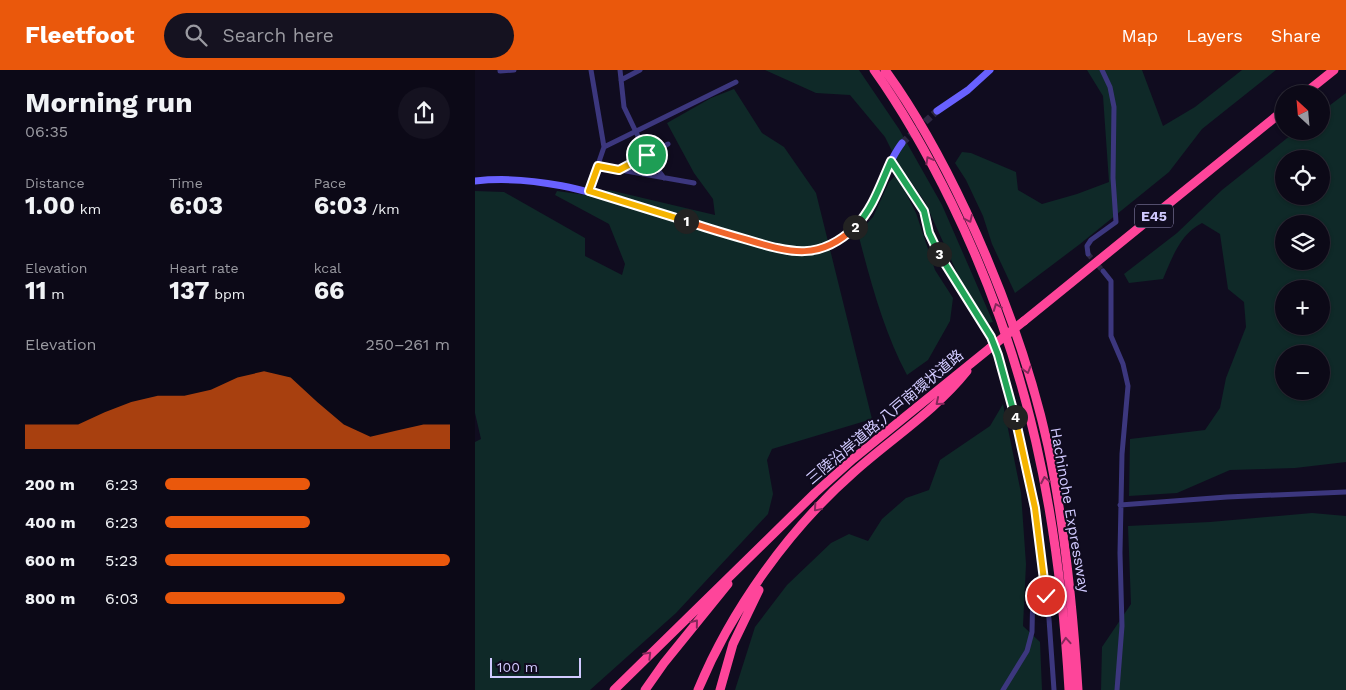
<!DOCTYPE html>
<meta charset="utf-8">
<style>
body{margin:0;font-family:"Work Sans","Noto Sans JP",sans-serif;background:#151220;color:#f1f3f6;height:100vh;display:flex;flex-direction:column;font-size:19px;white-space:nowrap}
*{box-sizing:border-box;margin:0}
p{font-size:16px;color:#9a9aa1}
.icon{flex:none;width:28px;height:28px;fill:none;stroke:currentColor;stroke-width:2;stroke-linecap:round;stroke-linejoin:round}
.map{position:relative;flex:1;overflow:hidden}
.side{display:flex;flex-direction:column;background:#0c0917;width:475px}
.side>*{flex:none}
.needle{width:32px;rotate:334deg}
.controls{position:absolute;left:800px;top:15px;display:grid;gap:10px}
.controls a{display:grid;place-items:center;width:55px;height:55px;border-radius:50%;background:#0c0917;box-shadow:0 1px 4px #0004,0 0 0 1px #2c2a36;font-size:25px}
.scale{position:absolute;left:15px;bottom:12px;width:91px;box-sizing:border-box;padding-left:5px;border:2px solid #d1caff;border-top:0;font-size:14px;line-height:18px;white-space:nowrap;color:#d1caff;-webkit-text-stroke:4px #100c1f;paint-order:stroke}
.pin{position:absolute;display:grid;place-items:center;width:42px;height:42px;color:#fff;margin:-21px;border:2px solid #fff;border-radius:50%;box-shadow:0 1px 5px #0007}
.km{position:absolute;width:25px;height:25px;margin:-12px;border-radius:50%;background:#222;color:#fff;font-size:14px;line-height:25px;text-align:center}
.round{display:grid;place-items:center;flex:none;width:52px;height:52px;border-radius:26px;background:#151220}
.headline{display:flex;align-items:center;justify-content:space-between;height:85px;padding:0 25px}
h1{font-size:28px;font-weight:700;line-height:38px}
.figures{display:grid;grid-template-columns:repeat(3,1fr);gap:8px;height:85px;padding:5px 25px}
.figures div{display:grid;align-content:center}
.figures b{font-size:25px;font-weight:700}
.figures small{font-size:14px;font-weight:400}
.figures p{font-size:14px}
.chart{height:140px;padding:10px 25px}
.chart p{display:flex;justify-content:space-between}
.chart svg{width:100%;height:90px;margin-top:5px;fill:#ea580c;opacity:.7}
ul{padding:0 25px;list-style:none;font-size:16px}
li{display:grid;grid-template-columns:80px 60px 1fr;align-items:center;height:38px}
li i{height:12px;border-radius:6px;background:#ea580c}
header{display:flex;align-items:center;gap:30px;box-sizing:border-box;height:70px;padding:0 25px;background:#ea580c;color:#fff}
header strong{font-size:24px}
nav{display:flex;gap:28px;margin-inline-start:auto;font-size:18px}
.search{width:350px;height:45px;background:#151220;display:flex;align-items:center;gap:12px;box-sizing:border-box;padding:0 18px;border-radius:28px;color:#9a9aa1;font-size:19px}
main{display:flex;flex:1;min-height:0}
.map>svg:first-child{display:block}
.green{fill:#0f2928;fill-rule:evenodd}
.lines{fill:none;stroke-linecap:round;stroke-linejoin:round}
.street-tunnel{stroke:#2d2841;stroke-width:5;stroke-dasharray:5 2.5;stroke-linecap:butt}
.secondary-tunnel{stroke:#2d2841;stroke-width:7;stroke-dasharray:7 3.5;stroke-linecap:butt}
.street{stroke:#3c377e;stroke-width:5}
.secondary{stroke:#6961ff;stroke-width:7}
.highway{stroke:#fe459a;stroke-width:9}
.highway-bridge{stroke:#fe459a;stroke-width:9}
.oneway{stroke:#87285c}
.split-1-casing{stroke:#fff;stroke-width:10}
.split-2-casing{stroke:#fff;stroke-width:10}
.split-3-casing{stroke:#fff;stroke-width:10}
.split-4-casing{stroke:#fff;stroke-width:10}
.split-5-casing{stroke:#fff;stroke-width:10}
.split-1{stroke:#f5b400;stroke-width:6}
.split-2{stroke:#f0652b;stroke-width:6}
.split-3{stroke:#22a559;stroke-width:6}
.split-4{stroke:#22a559;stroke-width:6}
.split-5{stroke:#f5b400;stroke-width:6}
.labels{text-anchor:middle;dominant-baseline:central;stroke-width:4;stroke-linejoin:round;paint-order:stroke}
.shield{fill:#100c1f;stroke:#9791bc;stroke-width:1}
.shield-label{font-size:14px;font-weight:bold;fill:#d1caff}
.street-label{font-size:15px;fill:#d1caff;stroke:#100c1f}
</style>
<header>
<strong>Fleetfoot</strong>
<div class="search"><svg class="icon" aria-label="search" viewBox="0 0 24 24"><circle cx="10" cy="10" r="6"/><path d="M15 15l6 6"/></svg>Search here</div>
<nav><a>Map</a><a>Layers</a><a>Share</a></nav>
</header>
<main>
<section class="side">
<div class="headline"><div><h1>Morning run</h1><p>06:35</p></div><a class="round"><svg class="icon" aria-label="share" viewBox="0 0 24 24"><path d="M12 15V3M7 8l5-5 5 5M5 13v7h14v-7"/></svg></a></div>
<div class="figures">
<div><p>Distance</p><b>1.00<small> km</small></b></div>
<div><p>Time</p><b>6:03</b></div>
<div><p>Pace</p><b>6:03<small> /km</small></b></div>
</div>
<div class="figures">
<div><p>Elevation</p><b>11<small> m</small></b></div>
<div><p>Heart rate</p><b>137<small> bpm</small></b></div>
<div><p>kcal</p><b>66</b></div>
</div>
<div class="chart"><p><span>Elevation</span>250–261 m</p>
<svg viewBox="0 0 160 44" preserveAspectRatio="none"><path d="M0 44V32L10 32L20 32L30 26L40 21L50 18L60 18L70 15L80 9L90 6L100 9L110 21L120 32L130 38L140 35L150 32L160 32V44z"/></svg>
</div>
<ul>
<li><b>200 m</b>6:23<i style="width:51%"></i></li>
<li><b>400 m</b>6:23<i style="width:51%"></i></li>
<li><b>600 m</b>5:23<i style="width:100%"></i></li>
<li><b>800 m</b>6:03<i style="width:63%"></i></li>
</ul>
</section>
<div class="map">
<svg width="871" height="620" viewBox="0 0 871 620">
<rect width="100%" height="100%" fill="#100c1f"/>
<path class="green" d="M290,0h94l40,59 43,76 51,117 -5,1 -30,-48 -33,-73 -27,-39 -13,-26 -35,-42 -34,-2z
M612,0h55l21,56 32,-19 47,-37h34l-74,59 -33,43 -89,72 -65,49 -23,-49 -9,-28 -17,-36 -11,-17 7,-11 9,1 45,19 2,18 24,14 35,-10 32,-12 -6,-86z
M259,19l28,44 22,14 32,46 56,226 -100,30 -5,11 6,34 -5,20 -92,99 -86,77h-115v-248l6,-3 -6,-26v-222l29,1 81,46v18l37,19 3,-11 -16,-40 -54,-29 2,-4 29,4 23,-5 106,25 -2,-16 -19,-26 -27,-50 44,-25z
M871,23v369l-51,6 -65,2 -53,23 -48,3 1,-57 75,-9 15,-22 6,-30 20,-51 -2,-25 -16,-13 -8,-55 -18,-11c-22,11 -30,35 -39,56l-34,4 -5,-9 53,-41 45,-43 74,-59h25v-19zM809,89h37v37h-37zM809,154h37v37h-37zM809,219h37v37h-37zM809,284h37v37h-37z
M420,106l11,17 10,20 19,57 18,28 -3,23 -22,39 -21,15c-23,-43 -37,-95 -49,-142l15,-16 16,-35z
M528,334l18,89 5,71 -3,62 17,16 2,48h-307l20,-63 32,-42 44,-42 18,-9 19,7 14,-22 24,-21 23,-8 11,-30 50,-34z
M837,443l34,3v174h-245l1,-43 29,-43 -3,-78 82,-4z"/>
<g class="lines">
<path class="street-tunnel" d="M613,184l15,17"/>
<path class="secondary-tunnel" d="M427,73l35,-32"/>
<path class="street" d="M25,0v1l14,-1
M145,0l4,37 23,48 17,23
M146,10l19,-10
M129,77l132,-65
M416,91l25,35 8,15 5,22 8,19 50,77 11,26 27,103 10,50 14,111 5,71
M123,96l96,17
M145,99l48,-25
M114,121l15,-44 -13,-77
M613,184l-1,-8 4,-6 25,-18 -3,-44 1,-71 -4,-20 -8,-17
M628,201l8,10v55l12,28 5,22 -6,68 -2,99 2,73 -5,64
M645,435l107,-8 119,-5
M528,620l24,-39 5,-19 1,-46 2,-5 9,-2"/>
<path class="secondary" d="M462,41l31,-21 22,-20
M0,111c62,-7 120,12 179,30 43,14 85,27 128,39 9,1 18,2 27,1 28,-3 53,-24 64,-50 9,-19 16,-41 29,-58"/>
<path class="highway" d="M399,0c30,42 55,87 78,134 77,158 107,312 117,486
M410,0c32,44 58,92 81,141 35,75 64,154 82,235 17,81 25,162 30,244
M829,24l30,-24
M549,251l260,-211
M139,620l201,-197 38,-34 137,-111
M170,620l19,-27 64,-79
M223,620c33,-80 91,-161 156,-218 38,-34 81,-61 113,-101
M245,620l13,-46 26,-54"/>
<path class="highway-bridge" d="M515,278l34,-27"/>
</g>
<defs><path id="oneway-chevron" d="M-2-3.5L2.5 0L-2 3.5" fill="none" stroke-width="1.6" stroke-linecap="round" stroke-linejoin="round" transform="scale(1.25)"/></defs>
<g class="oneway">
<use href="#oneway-chevron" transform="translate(454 90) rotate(-119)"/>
<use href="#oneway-chevron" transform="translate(494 149) rotate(65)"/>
<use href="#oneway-chevron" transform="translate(522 237) rotate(-111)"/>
<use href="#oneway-chevron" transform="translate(552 300) rotate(73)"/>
<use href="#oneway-chevron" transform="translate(464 332) rotate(140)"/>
<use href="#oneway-chevron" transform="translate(570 410) rotate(-101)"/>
<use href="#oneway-chevron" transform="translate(342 438) rotate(131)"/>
<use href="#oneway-chevron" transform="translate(220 553) rotate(-51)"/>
<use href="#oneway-chevron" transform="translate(591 571) rotate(-94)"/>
<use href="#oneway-chevron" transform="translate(173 585) rotate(-45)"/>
</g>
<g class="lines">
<defs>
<path id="split-1" d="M172,85l-28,15 -21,-4 -9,25 97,30"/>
<path id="split-2" d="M211,151c20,7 41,13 62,19 43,13 72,21 107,-13"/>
<path id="split-3" d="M380,157c18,-18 26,-44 36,-66l33,50 5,22 10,21"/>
<path id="split-4" d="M464,184l52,83 7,18 17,62"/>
<path id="split-5" d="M540,347l20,91 11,88"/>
</defs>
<use href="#split-1" class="split-1-casing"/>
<use href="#split-2" class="split-2-casing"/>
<use href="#split-3" class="split-3-casing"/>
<use href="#split-4" class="split-4-casing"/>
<use href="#split-5" class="split-5-casing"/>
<use href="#split-1" class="split-1"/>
<use href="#split-2" class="split-2"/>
<use href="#split-3" class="split-3"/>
<use href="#split-4" class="split-4"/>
<use href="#split-5" class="split-5"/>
</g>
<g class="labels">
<rect class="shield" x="660" y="134.5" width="38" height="23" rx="4"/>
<g class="shield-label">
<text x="679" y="146">E45</text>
</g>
<g class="street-label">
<text transform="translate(410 347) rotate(-40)">三陸沿岸道路;八戸南環状道路</text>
<text transform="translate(595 440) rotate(80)">Hachinohe Expressway</text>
</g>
</g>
</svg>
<div class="controls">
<a><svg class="needle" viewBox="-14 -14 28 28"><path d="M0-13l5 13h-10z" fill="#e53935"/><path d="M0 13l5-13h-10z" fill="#9a9aa1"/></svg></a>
<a><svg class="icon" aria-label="locate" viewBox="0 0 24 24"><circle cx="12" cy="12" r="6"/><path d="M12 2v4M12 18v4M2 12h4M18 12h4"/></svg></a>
<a><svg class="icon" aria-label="layers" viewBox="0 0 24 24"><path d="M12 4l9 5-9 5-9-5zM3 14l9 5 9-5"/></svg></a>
<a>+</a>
<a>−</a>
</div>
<div class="scale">100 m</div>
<div class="pin" style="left:172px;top:85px;background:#1e9e55"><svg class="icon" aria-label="arrive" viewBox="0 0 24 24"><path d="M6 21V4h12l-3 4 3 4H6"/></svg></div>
<div class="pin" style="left:571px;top:526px;background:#d93025"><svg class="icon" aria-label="check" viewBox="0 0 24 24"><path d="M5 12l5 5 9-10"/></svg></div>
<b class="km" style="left:211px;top:151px">1</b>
<b class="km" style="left:380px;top:157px">2</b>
<b class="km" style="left:464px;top:184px">3</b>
<b class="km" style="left:540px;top:347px">4</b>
</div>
</main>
